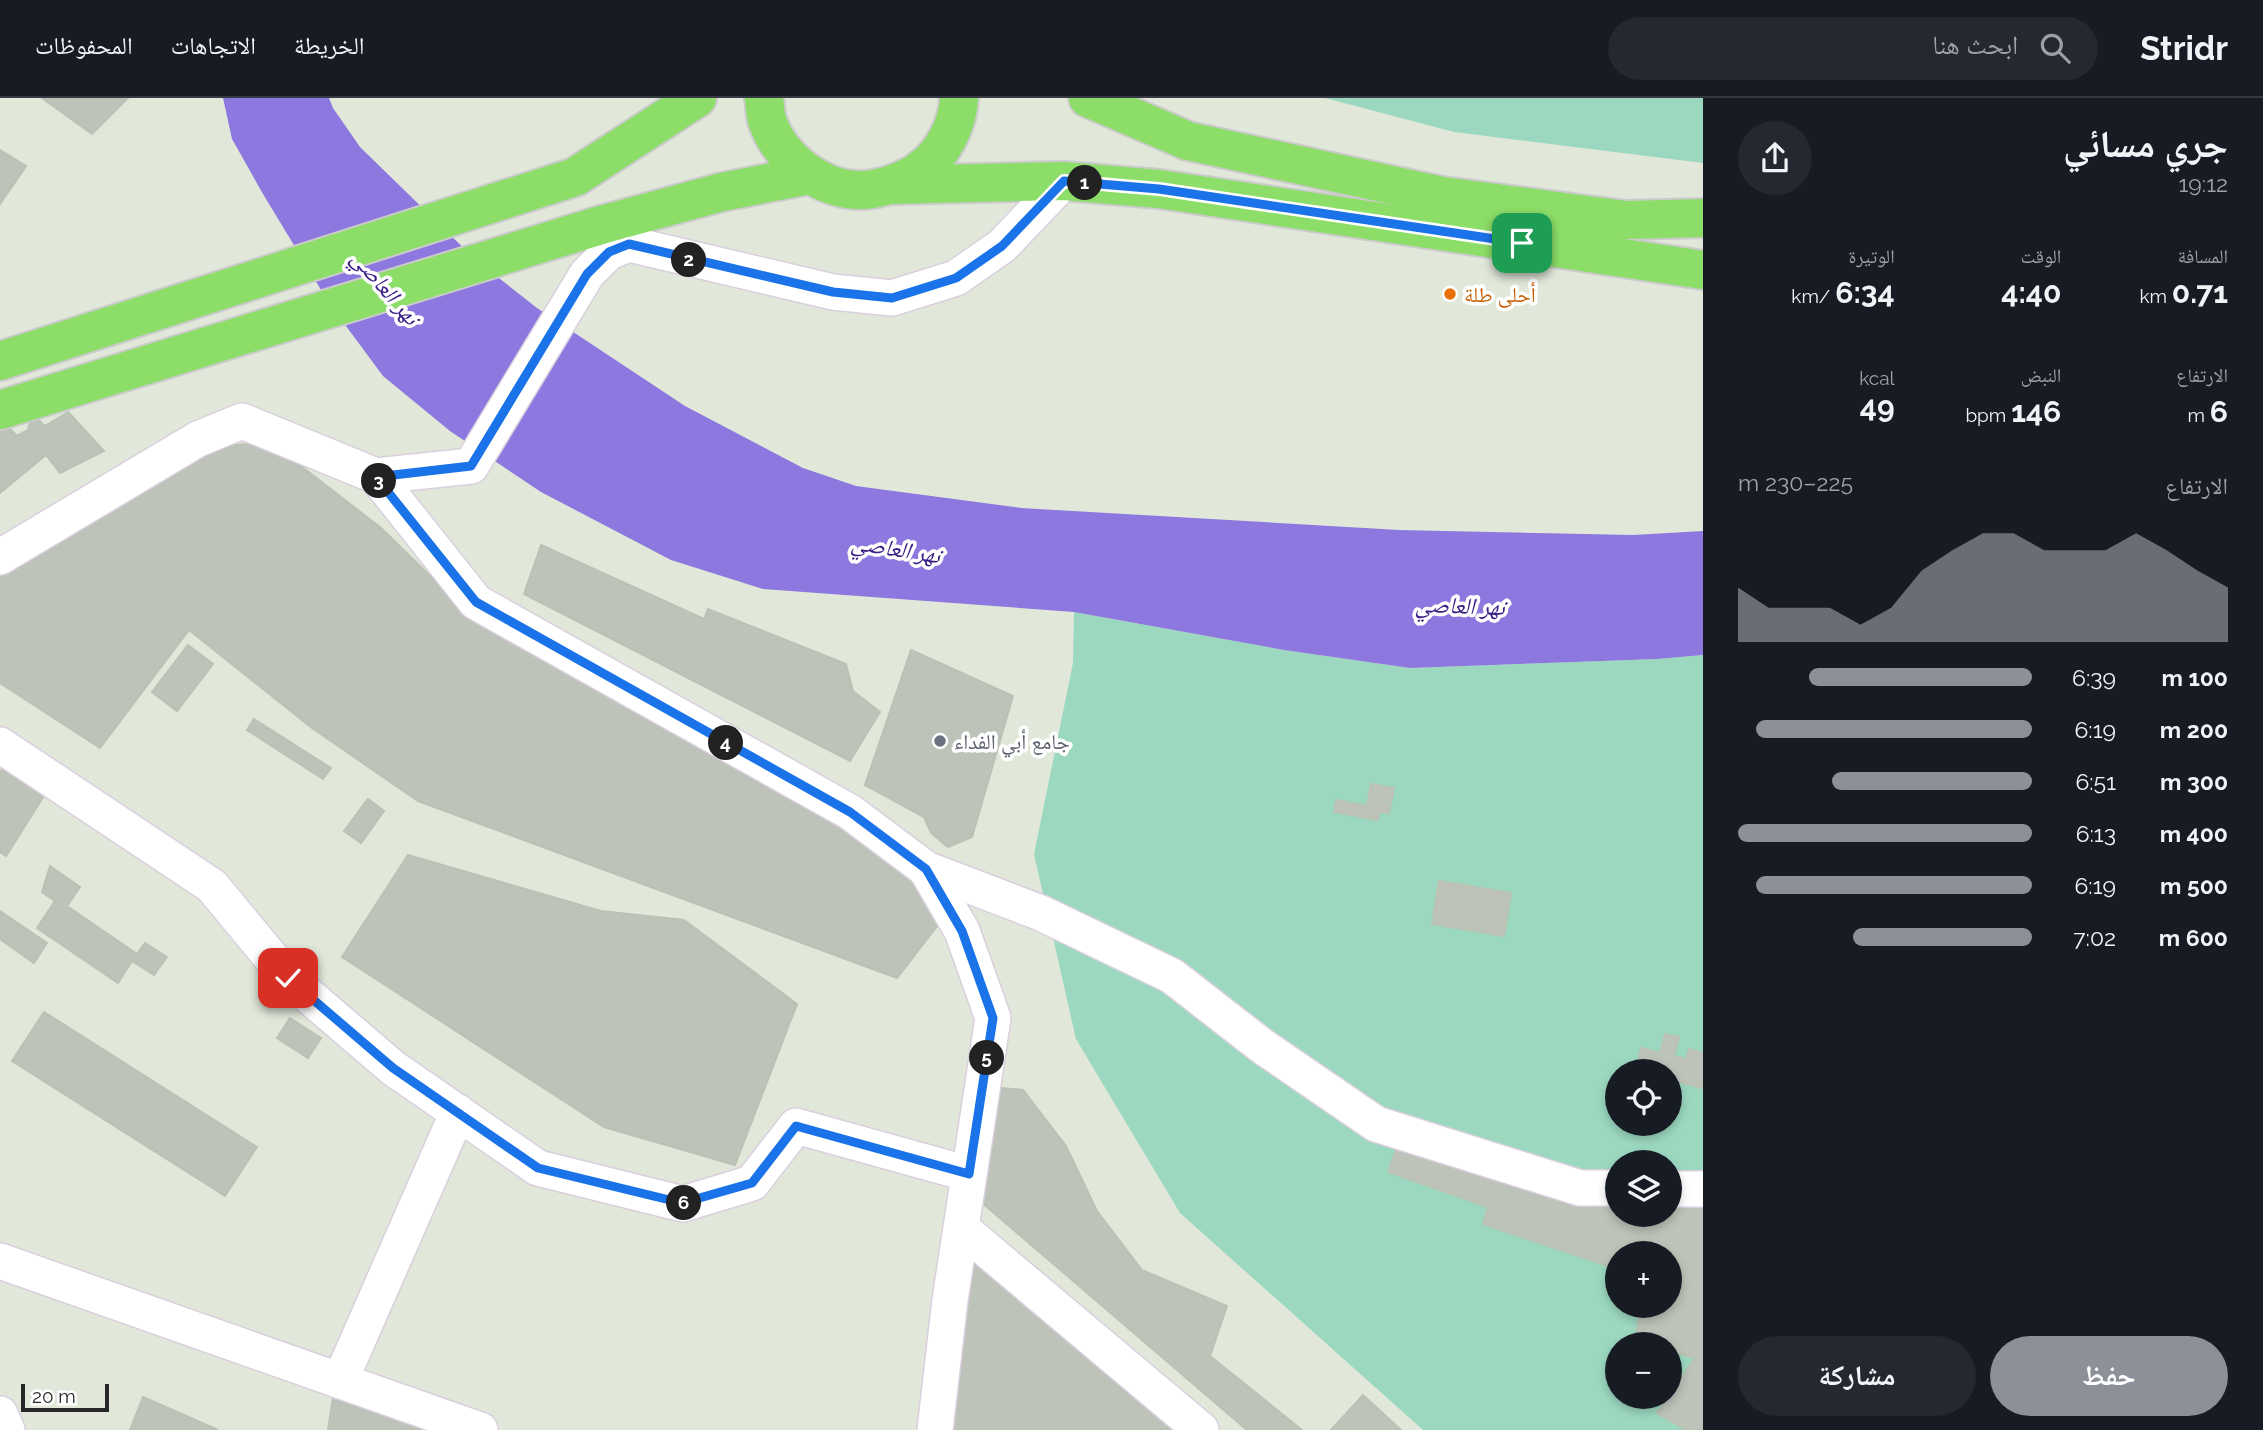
<!DOCTYPE html>
<html lang="ar">
<meta charset="utf-8">
<style>
body{margin:0;font-family:Raleway,"Noto Naskh Arabic",sans-serif;background:#242831;color:#f1f3f6;direction:rtl;height:100vh;display:flex;flex-direction:column;font-size:26px;white-space:nowrap}
*{box-sizing:border-box;margin:0}
p{font-size:23px;color:#9ea1a6}
.icon{flex:none;width:38px;height:38px;fill:none;stroke:currentColor;stroke-width:2;stroke-linecap:round;stroke-linejoin:round}
.map{position:relative;flex:1;overflow:hidden;direction:ltr}
.details{display:flex;flex-direction:column;background:#171b24;width:560px}
.details>*{flex:none}
.tools{position:absolute;left:1605px;top:961px;display:grid;gap:14px}
.tools a{display:grid;place-items:center;width:77px;height:77px;border-radius:50%;background:#171b24;box-shadow:0 4px 10px #0003;font-size:35px}
.scale{position:absolute;left:21px;bottom:18px;width:88px;box-sizing:border-box;padding-left:7px;border:4px solid #272727;border-top:0;font-size:19px;line-height:24px;white-space:nowrap;color:#272727;-webkit-text-stroke:5px #fff;paint-order:stroke}
.pin{position:absolute;display:grid;place-items:center;width:60px;height:60px;color:#fff;margin:-30px;border-radius:14px;box-shadow:0 4px 10px #0006}
.km{position:absolute;width:35px;height:35px;margin:-18px;border-radius:50%;background:#222;color:#fff;font-size:19px;line-height:35px;text-align:center}
.round{display:grid;place-items:center;flex:none;width:74px;height:74px;border-radius:37px;background:#242831}
.head{display:flex;align-items:center;justify-content:space-between;height:119px;padding:0 35px}
h1{font-size:38px;font-weight:700;line-height:52px}
.figures{display:grid;grid-template-columns:repeat(3,1fr);gap:10px;height:119px;padding:7px 35px}
.figures div{display:grid;align-content:center}
.figures b{font-size:30px;font-weight:700}
.figures small{font-size:19px;font-weight:400}
.figures p{font-size:19px}
.chart{height:196px;padding:14px 35px}
.chart p{display:flex;justify-content:space-between}
.chart svg{width:100%;height:126px;margin-top:7px;fill:#8c9099;opacity:.7}
.primary-button{display:flex;gap:14px;margin-top:auto;padding:14px 35px}
.primary-button a{flex:1;height:80px;border-radius:42px;background:#8c9099;color:#fff;font-size:28px;font-weight:700;line-height:80px;text-align:center}
.primary-button a+a{background:#242831;color:#f1f3f6}
ul{padding:0 35px;list-style:none;font-size:23px}
li{display:grid;grid-template-columns:112px 84px 1fr;align-items:center;height:52px}
li i{height:18px;border-radius:9px;background:#8c9099}
header{display:flex;align-items:center;gap:42px;box-sizing:border-box;height:98px;padding:0 35px;background:#171b24;border-bottom:2px solid #363941}
header strong{font-size:33px}
nav{display:flex;gap:38px;margin-inline-start:auto;font-size:24px}
.search{width:490px;height:63px;background:#242831;display:flex;align-items:center;gap:18px;box-sizing:border-box;padding:0 24px;border-radius:38px;color:#9ea1a6;font-size:26px}
main{display:flex;flex:1;min-height:0}
.map>svg:first-child{display:block}
.green{fill:#9cd8c0;fill-rule:evenodd}
.water{fill:#8c78de}
.building{fill:#bdc3b9;stroke:#bac2b4;stroke-width:2}
.lines{fill:none;stroke-linecap:round;stroke-linejoin:round}
.minor-casing{stroke:#dacfde;stroke-width:38}
.major-casing{stroke:#cbcbcb;stroke-width:42}
.minor{stroke:#fff;stroke-width:35}
.major{stroke:#8cde68;stroke-width:38}
.route-casing{stroke:#fff;stroke-width:14}
.route{stroke:#1a73e8;stroke-width:9}
.food-dot{fill:#e8710a;stroke:#fff;stroke-width:2.5}
.worship-dot{fill:#6b7280;stroke:#fff;stroke-width:2.5}
.labels{text-anchor:middle;dominant-baseline:central;stroke-width:7;stroke-linejoin:round;paint-order:stroke}
.food-label{font-size:21px;fill:#c56008;stroke:#fff;text-anchor:start}
.worship-label{font-size:21px;fill:#5b616d;stroke:#fff;text-anchor:start}
.water-label{font-size:23px;font-style:italic;fill:#391d85;stroke:#fff}
</style>
<header>
<strong>Stridr</strong>
<div class="search"><svg class="icon" aria-label="search" viewBox="0 0 24 24"><circle cx="10" cy="10" r="6"/><path d="M15 15l6 6"/></svg>ابحث هنا</div>
<nav><a>الخريطة</a><a>الاتجاهات</a><a>المحفوظات</a></nav>
</header>
<main>
<section class="details">
<div class="head"><div><h1>جري مسائي</h1><p>19:12</p></div><a class="round"><svg class="icon" aria-label="share" viewBox="0 0 24 24"><path d="M12 15V3M7 8l5-5 5 5M5 13v7h14v-7"/></svg></a></div>
<div class="figures">
<div><p>المسافة</p><b>0.71<small> km</small></b></div>
<div><p>الوقت</p><b>4:40</b></div>
<div><p>الوتيرة</p><b>6:34<small> /km</small></b></div>
</div>
<div class="figures">
<div><p>الارتفاع</p><b>6<small> m</small></b></div>
<div><p>النبض</p><b>146<small> bpm</small></b></div>
<div><p>kcal</p><b>49</b></div>
</div>
<div class="chart"><p><span>الارتفاع</span>225–230 m</p>
<svg viewBox="0 0 160 44" preserveAspectRatio="none"><path d="M0 44V25L10 32L20 32L30 32L40 38L50 32L60 19L70 12L80 6L90 6L100 12L110 12L120 12L130 6L140 12L150 19L160 25V44z"/></svg>
</div>
<ul>
<li><b>100 m</b>6:39<i style="width:76%"></i></li>
<li><b>200 m</b>6:19<i style="width:94%"></i></li>
<li><b>300 m</b>6:51<i style="width:68%"></i></li>
<li><b>400 m</b>6:13<i style="width:100%"></i></li>
<li><b>500 m</b>6:19<i style="width:94%"></i></li>
<li><b>600 m</b>7:02<i style="width:61%"></i></li>
</ul>
<div class="primary-button"><a>حفظ</a><a>مشاركة</a></div>
</section>
<div class="map">
<svg width="1703" height="1332" viewBox="0 0 1703 1332">
<rect width="100%" height="100%" fill="#e1e8da"/>
<path class="green" d="M1325,0h378v65l-249,-31z
M1074,514l210,38 126,18 247,-9 46,-4v775h-280l-243,-217 -104,-174 -42,-185 39,-191zM1617,973h53v53h-53zM1617,1064h53v52h-53zM1617,1155h53v53h-53zM1617,1246h53v52h-53z"/>
<path class="water" d="M223,0h106l4,10 27,39 117,114 60,47 148,98 118,62 53,18 165,22 378,22 234,5 70,-4v124l-46,4 -247,9 -126,-18 -210,-38 -311,-23 -92,-29 -130,-68 -91,-61 -67,-55 -54,-73 -66,-109 -31,-55z"/>
<path class="building" d="M42,0h86l-36,36z
M0,52l26,16 -26,38z
M68,314l36,39 -44,22 -14,-18 -46,38v-74l17,17 11,-6 4,-16 13,12z
M270,344l111,86 76,74 386,220 70,53 25,50 -41,53 -479,-177 -106,-73 -123,-98 -89,118 -100,-65v-116l203,-119z
M541,447l163,74 4,-10 138,55 7,27 27,21 -30,49 -326,-167z
M188,547l25,19 -36,47 -25,-19z
M911,552l102,46 -41,141 -24,10 -17,-14 -7,-16 -59,-32z
M254,621l77,49 -8,11 -76,-49z
M3,669l42,27 -39,62 -6,-4v-79z
M1371,686l23,4 -5,25 -10,-1 -1,8 -44,-8 2,-12 31,6z
M368,701l16,12 -23,32 -17,-12z
M408,757l193,56 83,9 113,84 -62,161 -131,-38 -262,-170z
M50,768l30,21 -13,19 70,48 8,-11 22,14 -13,18 -22,-14 -14,22 -81,-55 18,-27 -13,-9z
M1439,783l72,12 -7,43 -72,-12z
M0,813l47,32 -13,20 -34,-24z
M44,914l213,135 -32,49 -213,-135z
M290,920l31,20 -13,20 -31,-20z
M1665,936l14,3 -5,19 12,3 3,-10 14,4v35l-33,-8v-9h-34l5,-23 19,5z
M990,989l33,3 43,56 31,65 45,59 85,36 -17,50 92,74h-55l-274,-235z
M1400,1041l217,59v16h53v-12l33,2v226h-17l-29,-17 38,-55 -25,-7v-7l-35,-1 6,-37h29v-53h-53v16l-134,-45 5,-17 -100,-35z
M968,1150l210,182h-230z
M334,1292l107,40h-113z
M1363,1297l38,35h-70z
M143,1299l75,33h-88z"/>
<g class="lines">
<defs>
<path id="minor" d="M376,378l100,126 374,210 76,57 36,62 31,87 -43,282 -15,130
M0,459l198,-118 44,-18 134,55 95,-10 116,-192 22,-22 20,-8 204,48 59,6 64,-20 46,-32 62,-65
M0,647l212,141 76,92 105,90 145,100 145,36 69,-21 44,-57 173,48
M926,771l115,44 131,63 90,70 114,78 204,64h37
M1670,1091h33
M961,1130l240,202
M0,1163l480,169
M340,1283l118,-269
M0,1316l7,16"/>
<path id="major" d="M764,0c1,7 1,15 3,22 13,39 54,71 96,70 9,0 18,-3 27,-5l174,-4 95,8 544,81
M1088,0l100,43 255,55 183,24 77,-2
M890,87c10,-4 22,-8 30,-15 23,-15 38,-46 39,-72
M0,263l575,-184 122,-79
M0,312l601,-185 121,-33 87,-17"/>
</defs>
<use href="#minor" class="minor-casing"/>
<use href="#major" class="major-casing"/>
<use href="#minor" class="minor"/>
<use href="#major" class="major"/>
</g>
<g class="lines">
<defs>
<path id="route" d="M288,880l105,90 145,100 144,35 70,-20 44,-57 173,48 24,-156 -31,-87 -36,-62 -76,-57 -374,-210 -100,-125 95,-11 116,-192 22,-22 20,-8 204,48 59,6 64,-20 46,-32 62,-65 95,8 363,54"/>
</defs>
<use href="#route" class="route-casing"/>
<use href="#route" class="route"/>
</g>
<circle class="food-dot" cx="1450" cy="196" r="7"/>
<circle class="worship-dot" cx="940" cy="643" r="7"/>
<g class="labels">
<g class="food-label">
<text x="1464" y="196">أحلى طلة</text>
</g>
<g class="worship-label">
<text x="954" y="643">جامع أبي الفداء</text>
</g>
<g class="water-label">
<text transform="translate(386 189) rotate(49)">نهر العاصي</text>
<text transform="translate(896 450) rotate(9)">نهر العاصي</text>
<text transform="translate(1460 507) rotate(2)">نهر العاصي</text>
</g>
</g>
</svg>
<div class="tools">
<a><svg class="icon" aria-label="locate" viewBox="0 0 24 24"><circle cx="12" cy="12" r="6"/><path d="M12 2v4M12 18v4M2 12h4M18 12h4"/></svg></a>
<a><svg class="icon" aria-label="layers" viewBox="0 0 24 24"><path d="M12 4l9 5-9 5-9-5zM3 14l9 5 9-5"/></svg></a>
<a>+</a>
<a>−</a>
</div>
<div class="scale">20 m</div>
<div class="pin" style="left:1522px;top:145px;background:#1e9e55"><svg class="icon" aria-label="arrive" viewBox="0 0 24 24"><path d="M6 21V4h12l-3 4 3 4H6"/></svg></div>
<div class="pin" style="left:288px;top:880px;background:#d93025"><svg class="icon" aria-label="check" viewBox="0 0 24 24"><path d="M5 12l5 5 9-10"/></svg></div>
<b class="km" style="left:1085px;top:85px">1</b>
<b class="km" style="left:689px;top:162px">2</b>
<b class="km" style="left:379px;top:383px">3</b>
<b class="km" style="left:726px;top:645px">4</b>
<b class="km" style="left:987px;top:960px">5</b>
<b class="km" style="left:684px;top:1105px">6</b>
</div>
</main>
